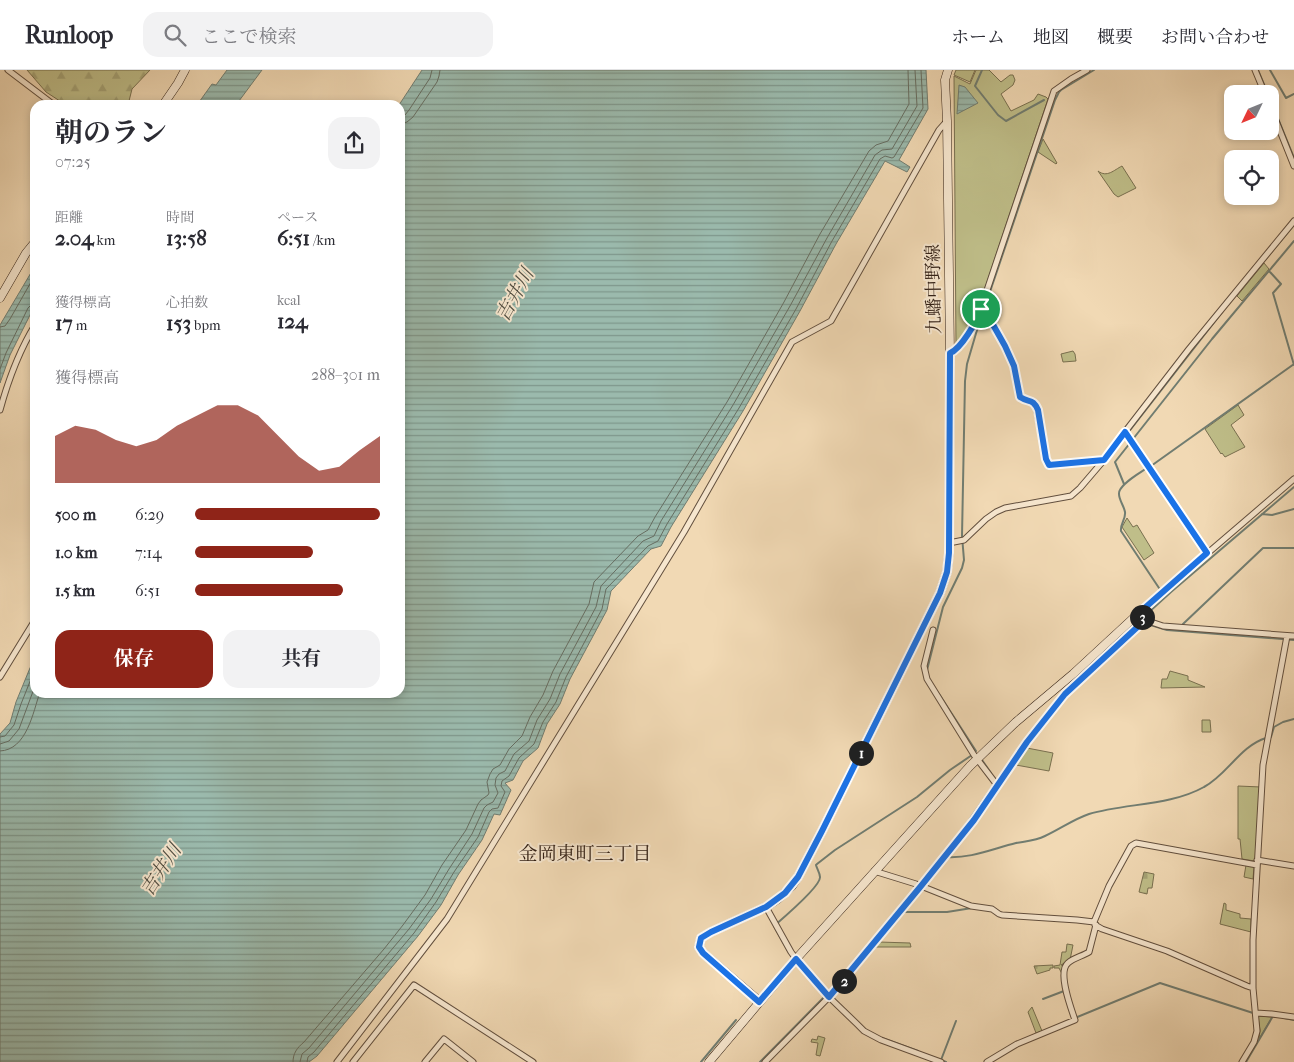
<!DOCTYPE html>
<html lang="ja">
<meta charset="utf-8">
<style>
body{margin:0;font-family:"IM FELL French Canon","Noto Serif JP",serif;background:#f2f2f3;color:#2b2b33;height:100vh;display:flex;flex-direction:column;font-size:19px;white-space:nowrap}
*{box-sizing:border-box;margin:0}
p{font-size:16px;color:#7c7c81}
.icon{flex:none;width:28px;height:28px;fill:none;stroke:currentColor;stroke-width:2;stroke-linecap:round;stroke-linejoin:round}
.map{position:relative;flex:1;overflow:hidden}
.details{position:absolute;left:30px;top:30px;width:375px;height:598px;display:flex;flex-direction:column;background:#fff;border-radius:15px;box-shadow:0 2px 8px #0003}
.details>*{flex:none}
.needle{width:32px;rotate:227deg}
.buttons{position:absolute;left:1224px;top:15px;display:grid;gap:10px}
.buttons a{display:grid;place-items:center;width:55px;height:55px;border-radius:10px;background:#fff;box-shadow:0 2px 8px #0003;font-size:25px}
.pin{position:absolute;display:grid;place-items:center;width:42px;height:42px;color:#fff;margin:-21px;border:2px solid #fff;border-radius:50%;box-shadow:0 1px 5px #0007}
.km{position:absolute;width:25px;height:25px;margin:-12px;border-radius:50%;background:#222;color:#fff;font-size:14px;line-height:25px;text-align:center}
.round{display:grid;place-items:center;flex:none;width:52px;height:52px;border-radius:15px;background:#f2f2f3}
.summary{display:flex;align-items:center;justify-content:space-between;height:85px;padding:0 25px}
h1{font-size:28px;font-weight:700;line-height:38px}
.stats{display:grid;grid-template-columns:repeat(3,1fr);gap:8px;height:85px;padding:5px 25px}
.stats div{display:grid;align-content:center}
.stats b{font-size:21px;font-weight:700}
.stats small{font-size:14px;font-weight:400}
.stats p{font-size:14px}
.chart{height:140px;padding:10px 25px}
.chart p{display:flex;justify-content:space-between}
.chart svg{width:100%;height:90px;margin-top:5px;fill:#8f2418;opacity:.7}
.cta{display:flex;gap:10px;margin-top:auto;padding:10px 25px}
.cta a{flex:1;height:58px;border-radius:15px;background:#8f2418;color:#fff;font-size:20px;font-weight:700;line-height:58px;text-align:center}
.cta a+a{background:#f2f2f3;color:#2b2b33}
ul{padding:0 25px;list-style:none;font-size:16px}
li{display:grid;grid-template-columns:80px 60px 1fr;align-items:center;height:38px}
li i{height:12px;border-radius:6px;background:#8f2418}
header{display:flex;align-items:center;gap:30px;box-sizing:border-box;height:70px;padding:0 25px;background:#fff;border-bottom:1px solid #e1e1e2}
header strong{font-size:24px}
nav{display:flex;gap:28px;margin-inline-start:auto;font-size:18px}
.search{width:350px;height:45px;background:#f2f2f3;display:flex;align-items:center;gap:12px;box-sizing:border-box;padding:0 18px;border-radius:15px;color:#7c7c81;font-size:19px}
.map>svg:first-child{display:block}
.green{fill:#bfbe89;stroke:#797050}
.forest{fill:url(#forest-firs);stroke:#797050}
.cemetery{fill:url(#cemetery-stones);stroke:#797050}
.water{fill:url(#water-rules);stroke:#717d71}
.lines{fill:none;stroke-linecap:round;stroke-linejoin:round}
.shore{stroke:#676e62;stroke-width:1}
.stream{stroke:#717d71;stroke-width:2}
.street-casing{stroke:#624f3e;stroke-width:7}
.secondary-casing{stroke:#332116;stroke-width:9}
.street{stroke:#f6e6ce;stroke-width:5}
.secondary{stroke:#f6e6ce;stroke-width:8}
.route-casing{stroke:#fff;stroke-width:10}
.route{stroke:#1a73e8;stroke-width:6}
.labels{text-anchor:middle;dominant-baseline:central;stroke-width:4;stroke-linejoin:round;paint-order:stroke}
.street-label{font-size:18px;fill:#332116;stroke:#f6e6ce}
.water-label{font-size:19px;font-style:italic;fill:#524f43;stroke:#f6e6ce}
.neighbourhood-label{font-size:19px;fill:#332116;stroke:#f6e6ce}
</style>
<header>
<strong>Runloop</strong>
<div class="search"><svg class="icon" aria-label="search" viewBox="0 0 24 24"><circle cx="10" cy="10" r="6"/><path d="M15 15l6 6"/></svg>ここで検索</div>
<nav><a>ホーム</a><a>地図</a><a>概要</a><a>お問い合わせ</a></nav>
</header>
<div class="map">
<svg width="1294" height="992" viewBox="0 0 1294 992">
<defs>
<pattern id="forest-firs" width="22" height="20" patternUnits="userSpaceOnUse" patternTransform="scale(1.25)"><rect width="22" height="20" fill="#bfbe89"/><path d="M5 1l3.5 6h-7zM16 11l3.5 6h-7z" fill="#a5a376"/></pattern>
<pattern id="cemetery-stones" width="16" height="16" patternUnits="userSpaceOnUse" patternTransform="scale(1.25)"><rect width="16" height="16" fill="#bfbe89"/><path d="M2 7V4a2 2 0 0 1 4 0v3zM10 15v-3a2 2 0 0 1 4 0v3z" fill="#a5a376"/></pattern>
<pattern id="water-rules" width="6" height="5" patternUnits="userSpaceOnUse" patternTransform="scale(1.25)"><rect width="6" height="5" fill="#9bbaad"/><path d="M0 2.5h6" fill="none" stroke="#7f978c"/></pattern>
</defs>
<rect width="100%" height="100%" fill="#f1d9b4"/>
<filter id="stains"><feTurbulence type="fractalNoise" baseFrequency=".004" numOctaves="4"/><feColorMatrix values="0 0 0 0 .2 0 0 0 0 .09 0 0 0 0 .02 0 0 0 .5 -.17"/></filter>
<radialGradient id="worn" r=".72"><stop offset=".6" stop-color="#630" stop-opacity="0"/><stop offset="1" stop-color="#630" stop-opacity=".3"/></radialGradient>
<path class="green" d="M956,0h19l-5,12 -16,-7z
M976,0h13l12,12 9,-7h3l2,5 -2,5 -12,9 10,17 23,-11 4,-6 8,3 2,2 -73,219 -13,18v2l-6,6 -2,-268 16,8z
M1043,69l14,24 -1,1 -18,-12z
M1122,96l14,22 -18,9 -4,-3 -16,-23c9,7 16,-1 24,-5z
M1264,193l5,6 -27,32 -5,-5z
M1073,281l2,3 1,7 -13,1 -2,-8z
M1238,335l6,10 -13,10 14,22 -20,10 -3,-4 -1,1 -16,-25z
M1127,448l6,9 4,-2 17,28 -10,7 -22,-33z
M1170,601l18,5v4l17,7 -44,1 1,-9h5z
M1202,650h8l1,12h-9z
M1027,678l26,5 -4,18 -33,-6 -1,-3 9,-12z
M1238,716l23,1 -6,74 -13,-2 -2,-20h-2z
M1246,795l8,2 -1,12 -9,-2z
M1224,833l2,1v6l14,4v4l11,1v13l-31,-8z
M879,872l31,1 1,4h-36z
M1067,874l6,1 -3,15 -9,5h3l-1,11 -4,-8h-5v-2l6,-1 2,-13h4z
M1032,937l10,24 -6,2 -8,-21z
M1259,946l13,1 -13,22 1,-9 -2,-13z
M818,966l7,2 -5,18 -4,-1 2,-12 -7,-1 1,-3 5,1z"/>
<path class="forest" d="M27,0h123l-18,19 -4,16h-62l-20,-13z"/>
<path class="cemetery" d="M1144,802l10,2 -2,14h-4l-1,6 -8,-2z
M1053,895v3h-3v2l-13,4 -3,-8z"/>
<path class="water" d="M227,0h35l-26,35h-39l15,-21 4,1z
M422,0h504l2,39 -29,51 11,7 -3,5 -22,-11 -49,83 -36,67 -57,100 -72,116 -10,19 -10,3 -40,42 -4,19 -37,69 -10,25 -13,20 -9,24 -15,13 -10,19 -8,3 6,7 -11,25 -6,-1 -12,26 -24,35 -17,30 -23,31 -101,120 -8,6h-309v-328l10,-11 6,-21 14,-34 5,-9v33h365v-587h-1z
M959,15l6,2 13,16 -21,11z
M35,196v39l-25,50 -10,28v-58z"/>
<g class="lines">
<path class="shore" d="M400,46l5,-1 4,-5 21,-32 2,-8
M400,54l7,-2 6,-5 24,-35 2,-6 1,-6
M0,257l5,-1 5,-7 25,-44
M0,299l6,-16 22,-45 3,-3h4
M0,667l5,-1 9,-11 7,-21 14,-35
M0,674l9,-3 10,-12 16,-43
M0,681c27,-1 33,-39 40,-59
M293,992c0,-9 4,-14 11,-20l80,-93 19,-24 22,-30 17,-30 24,-35 12,-26 3,-4 7,-5 1,-2 -2,-11 3,-8 3,-5 7,-4 9,-16 13,-13 8,-19 13,-22 10,-24 36,-67 5,-22 44,-46 10,-6 7,-13 72,-115 57,-100 36,-68 49,-83 7,-6 12,-4 21,-37 -1,-34
M300,992l2,-8 7,-6 100,-119 22,-30 18,-30 23,-35 12,-26 3,-3 6,-3 5,-9 -3,-8 1,-7 3,-4 6,-3 9,-17 15,-13 8,-21 13,-21 10,-25 36,-67 5,-21 42,-45 11,-5 7,-15 72,-116 57,-99 37,-68 48,-83 7,-5 10,-1 25,-43 -2,-36
M307,992l1,-5 6,-5 100,-119 22,-31 18,-30 24,-35 11,-25 3,-3 6,-1 7,-16 -4,-6 1,-5 7,-5 10,-18 15,-14 9,-22 13,-20 10,-25 36,-68 4,-20 42,-43 10,-5 9,-17 72,-116 57,-99 36,-68 48,-82 5,-3 7,2 2,-1 29,-49 -2,-38"/>
<path class="stream" d="M982,0l-7,16 23,29 8,6 38,-21
M1258,0l10,24
M1270,0l16,28 8,-4
M1270,29l24,59
M1270,202l11,12 -8,9 21,72
M1240,220l54,-65
M1133,369l79,-100 82,-98
M1106,391l117,-150
M1151,396l143,-102
M1147,398c-7,5 -29,17 -28,26 0,6 5,12 6,18 1,7 -5,12 -4,19l38,57
M1124,414l-9,-22 15,-19
M1262,444l10,1 22,-6
M1144,553l23,7 127,10
M1183,554l80,-76h31
M927,600l16,-63 19,-39 2,-8 -2,-24 3,-155 2,-17 10,-34 78,-230 4,-8 2,-2 33,-20
M939,624l37,57
M1271,667l3,-10 9,-5 11,-3
M1025,670l33,-42 24,-25 89,-81 123,-105
M982,690l9,13
M945,787c25,2 47,-8 71,-14 10,-2 19,-2 29,-7 15,-7 29,-17 44,-22 37,-11 81,-8 115,-27 23,-12 36,-41 62,-49
M920,813l49,-63 53,-76
M899,838l18,-21
M905,842h42l25,-4
M788,881l-14,-25c8,-7 47,-40 46,-49 0,-4 -3,-8 -4,-12l1,-1 18,-14 82,-53 33,-27 22,-15
M1043,929l21,-8
M1075,948l85,-35 93,30
M1284,948l10,2
M882,968l36,13
M941,990l5,2
M941,990l15,-39
M701,992l35,-42
M760,992l71,-72 42,-49
M1246,992l27,-46 2,1"/>
<defs>
<path id="street" d="M8,0l46,35
M1255,0l10,24
M1270,36l24,60
M981,239l3,1 3,4 18,32 9,20 6,31c6,5 12,2 16,9l10,53 3,6 55,-6 85,-110 105,-128
M950,283c11,-4 22,-26 28,-36l76,-226 17,-12 16,-9
M0,340c8,-29 19,-59 35,-85
M1125,362l82,121
M1294,409l-106,91 -49,43 6,7 18,6 131,10
M949,473l15,-3 22,-21 10,-7 9,-4 66,-12 9,-8 24,-28
M0,607l35,-57
M997,715l30,-43 38,-48 80,-74
M1257,790l37,6
M874,801l42,13 55,22 21,3 7,5 3,1 75,5 17,2 1,3 7,4 65,22 80,35 6,2
M766,837l25,45 8,11 30,34 28,27 7,7 17,9 60,22
M1094,852l15,-36 22,-40 5,-3 121,22
M1256,943l16,1 22,3
M337,992l110,-143 237,-387 108,-190 39,-21 108,-191 8,-9
M353,992l61,-77 119,77
M425,992l19,-23 29,23
M765,992l64,-65 14,-15 131,-162 23,-35 -23,-30 -47,-76 -3,-13 9,-36
M987,992l30,-18 58,-24c-4,-12 -18,-48 -7,-57 5,-5 15,-7 21,-11l7,-27
M1242,992l12,-20 3,-11 -4,-43v-48l10,-175 24,-129"/>
<path id="secondary" d="M163,35l15,-22 7,-13
M0,228l26,-45 9,-11
M759,931l-56,-48 -4,-6 2,-9 10,-6 55,-25 12,-8 14,-13 6,-9 24,-46 118,-238 7,-21 2,-19 1,-200 -3,-232 -2,-41 3,-10
M709,992l87,-103 174,-193 46,-44 57,-48 66,-61"/>
</defs>
<use href="#street" class="street-casing"/>
<use href="#secondary" class="secondary-casing"/>
<use href="#street" class="street"/>
<use href="#secondary" class="secondary"/>
</g>
<g class="lines">
<defs>
<path id="route" d="M981,239l3,1 3,4 18,32 9,20 6,31c9,6 13,1 18,13l8,49 3,6 55,-5 21,-28 82,121 -68,60 6,7 -80,74 -38,48 -53,78 -53,66 -92,111 -33,-38 -37,43 -56,-49 -4,-6 2,-9 10,-6 55,-25 19,-14 13,-16 24,-46 118,-238 7,-21 2,-19 1,-200c11,-4 27,-32 31,-44z"/>
</defs>
<use href="#route" class="route-casing"/>
<use href="#route" class="route"/>
</g>
<g class="labels">
<g class="street-label">
<text transform="translate(934 219) rotate(-91)">九蟠中野線</text>
</g>
<g class="water-label">
<text transform="translate(515 225) rotate(-61)">吉井川</text>
<text transform="translate(161 800) rotate(-57)">吉井川</text>
</g>
<g class="neighbourhood-label">
<text x="585" y="784">金岡東町三丁目</text>
</g>
</g>
<rect width="100%" height="100%" filter="url(#stains)"/>
<rect width="100%" height="100%" fill="url(#worn)"/>
</svg>
<div class="buttons">
<a><svg class="needle" viewBox="-14 -14 28 28"><path d="M0-13l5 13h-10z" fill="#e53935"/><path d="M0 13l5-13h-10z" fill="#7c7c81"/></svg></a>
<a><svg class="icon" aria-label="locate" viewBox="0 0 24 24"><circle cx="12" cy="12" r="6"/><path d="M12 2v4M12 18v4M2 12h4M18 12h4"/></svg></a>
</div>
<div class="pin" style="left:981px;top:239px;background:#1e9e55"><svg class="icon" aria-label="arrive" viewBox="0 0 24 24"><path d="M6 21V4h12l-3 4 3 4H6"/></svg></div>
<b class="km" style="left:861px;top:683px">1</b>
<b class="km" style="left:844px;top:911px">2</b>
<b class="km" style="left:1142px;top:547px">3</b>
<section class="details">
<div class="summary"><div><h1>朝のラン</h1><p>07:25</p></div><a class="round"><svg class="icon" aria-label="share" viewBox="0 0 24 24"><path d="M12 15V3M7 8l5-5 5 5M5 13v7h14v-7"/></svg></a></div>
<div class="stats">
<div><p>距離</p><b>2.04<small> km</small></b></div>
<div><p>時間</p><b>13:58</b></div>
<div><p>ペース</p><b>6:51<small> /km</small></b></div>
</div>
<div class="stats">
<div><p>獲得標高</p><b>17<small> m</small></b></div>
<div><p>心拍数</p><b>153<small> bpm</small></b></div>
<div><p>kcal</p><b>124</b></div>
</div>
<div class="chart"><p><span>獲得標高</span>288–301 m</p>
<svg viewBox="0 0 160 44" preserveAspectRatio="none"><path d="M0 44V21L10 16L20 18L30 23L40 26L50 23L60 16L70 11L80 6L90 6L100 11L110 21L120 31L130 38L140 36L150 28L160 21V44z"/></svg>
</div>
<ul>
<li><b>500 m</b>6:29<i style="width:100%"></i></li>
<li><b>1.0 km</b>7:14<i style="width:64%"></i></li>
<li><b>1.5 km</b>6:51<i style="width:80%"></i></li>
</ul>
<div class="cta"><a>保存</a><a>共有</a></div>
</section>
</div>
